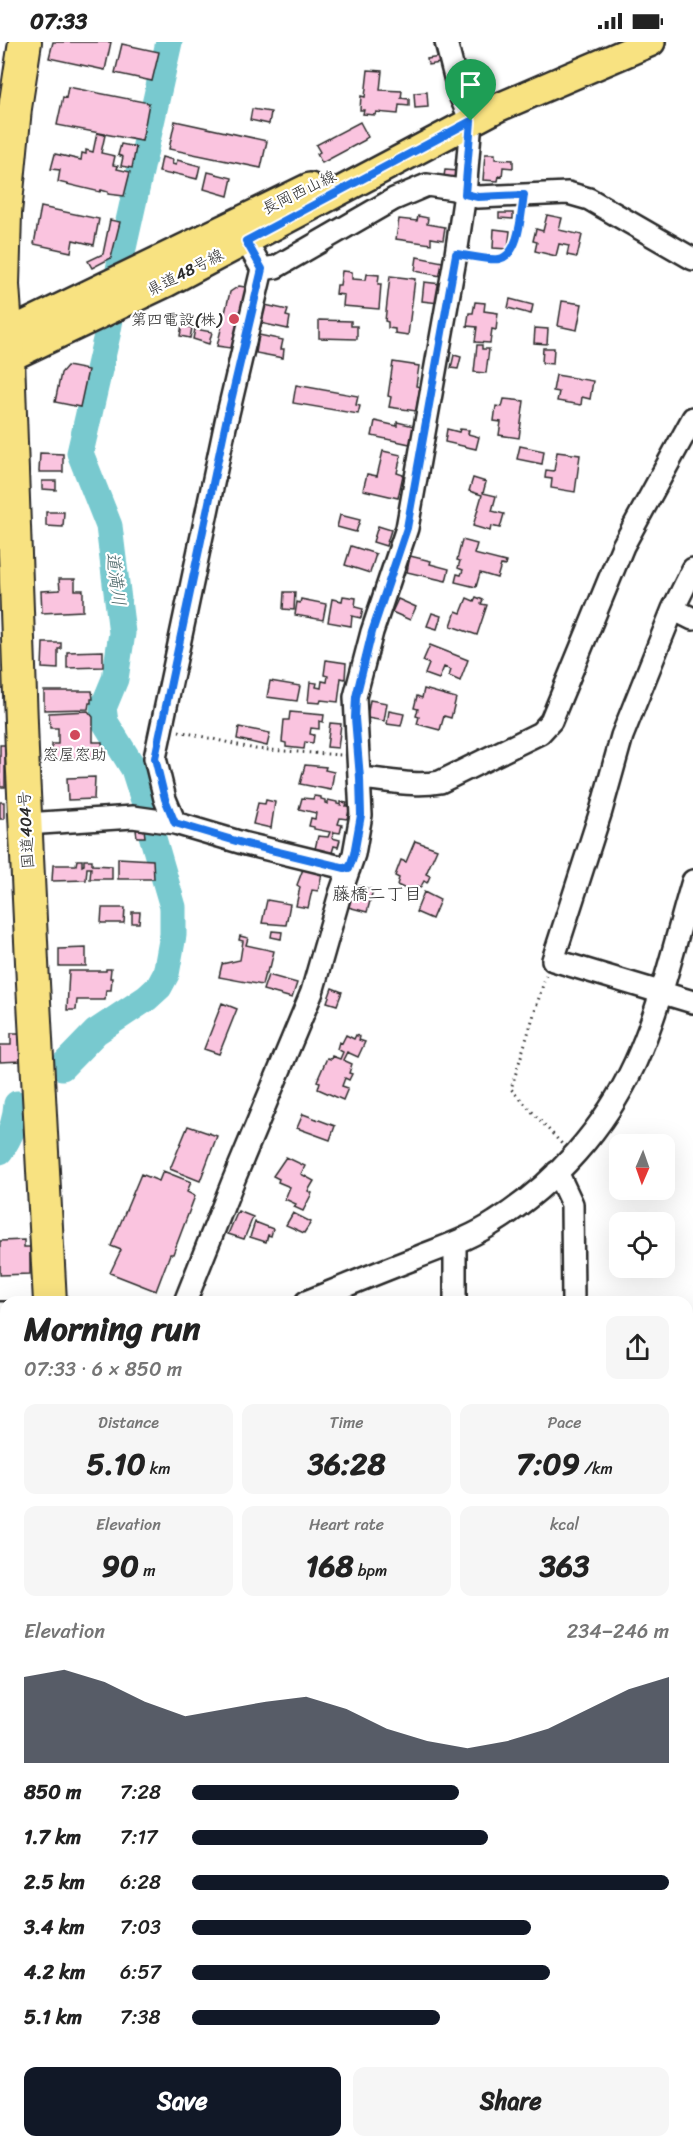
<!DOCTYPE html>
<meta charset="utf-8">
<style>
body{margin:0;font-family:Sriracha,"Klee One",sans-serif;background:#f6f6f6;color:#222;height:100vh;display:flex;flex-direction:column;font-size:22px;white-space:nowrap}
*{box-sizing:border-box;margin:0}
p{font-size:20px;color:#767676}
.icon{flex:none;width:33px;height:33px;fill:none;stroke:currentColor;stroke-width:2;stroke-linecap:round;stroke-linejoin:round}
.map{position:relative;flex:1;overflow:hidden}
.drawer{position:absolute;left:0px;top:1254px;width:693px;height:852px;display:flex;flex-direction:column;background:#fff;border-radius:18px 18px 0 0;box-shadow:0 6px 24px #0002}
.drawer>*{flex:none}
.needle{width:39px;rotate:182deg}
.tools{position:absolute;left:609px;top:1092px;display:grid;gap:12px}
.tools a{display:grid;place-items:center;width:66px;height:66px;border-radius:12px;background:#fff;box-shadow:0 6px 24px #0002;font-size:30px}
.pin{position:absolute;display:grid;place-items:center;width:51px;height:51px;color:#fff;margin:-62px -26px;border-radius:50% 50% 50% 0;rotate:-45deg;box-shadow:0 0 6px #0007}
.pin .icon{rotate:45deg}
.round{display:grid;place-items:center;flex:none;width:63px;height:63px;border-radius:12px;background:#f6f6f6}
.headline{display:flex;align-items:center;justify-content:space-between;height:102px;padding:0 24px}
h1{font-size:33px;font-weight:700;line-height:45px}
.stats{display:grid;grid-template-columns:repeat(3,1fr);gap:9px;height:102px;padding:6px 24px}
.stats div{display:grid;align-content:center;border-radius:12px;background:#f6f6f6;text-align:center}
.stats b{font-size:30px;font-weight:700}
.stats small{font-size:16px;font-weight:400}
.stats p{font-size:16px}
.chart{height:168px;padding:12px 24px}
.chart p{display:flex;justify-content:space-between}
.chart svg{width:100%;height:108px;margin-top:6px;fill:#111827;opacity:.7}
.button{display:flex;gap:12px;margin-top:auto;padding:12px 24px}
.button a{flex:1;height:69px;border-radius:12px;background:#111827;color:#fff;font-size:24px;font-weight:700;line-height:69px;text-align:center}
.button a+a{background:#f6f6f6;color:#222}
ul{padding:0 24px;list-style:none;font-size:20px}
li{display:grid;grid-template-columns:96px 72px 1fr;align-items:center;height:45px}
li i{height:15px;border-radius:8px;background:#111827}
.status{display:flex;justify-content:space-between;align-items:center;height:42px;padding:0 30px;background:#fff;direction:ltr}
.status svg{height:16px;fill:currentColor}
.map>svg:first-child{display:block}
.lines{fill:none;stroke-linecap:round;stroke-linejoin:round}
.river{stroke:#78c9cf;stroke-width:27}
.building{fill:#fac4df;stroke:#2b2b2b;stroke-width:1.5}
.minor-casing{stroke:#2b2b2b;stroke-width:26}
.major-casing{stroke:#2b2b2b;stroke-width:32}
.highway-casing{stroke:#2b2b2b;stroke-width:36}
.path{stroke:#2b2b2b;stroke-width:3;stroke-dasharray:1.5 4.5;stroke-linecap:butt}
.minor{stroke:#fff;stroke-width:21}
.major{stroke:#f8e281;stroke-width:27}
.highway{stroke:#f8e281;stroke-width:32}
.route-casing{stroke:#fff;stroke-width:12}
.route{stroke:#1a73e8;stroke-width:8}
.poi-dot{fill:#d1495b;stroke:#fff;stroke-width:2}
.labels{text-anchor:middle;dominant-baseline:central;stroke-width:4.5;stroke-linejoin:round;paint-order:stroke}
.street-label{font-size:16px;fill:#2b2b2b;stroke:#fff}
.poi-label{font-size:16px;fill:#2b2b2b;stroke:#fff;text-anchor:end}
.water-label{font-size:18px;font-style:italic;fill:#466264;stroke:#fff}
.neighbourhood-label{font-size:18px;fill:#2b2b2b;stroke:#fff}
</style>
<div class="status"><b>07:33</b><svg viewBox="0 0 49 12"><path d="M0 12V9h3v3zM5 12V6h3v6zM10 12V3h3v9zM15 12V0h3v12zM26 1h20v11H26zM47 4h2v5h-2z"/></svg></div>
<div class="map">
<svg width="693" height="2106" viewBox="0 0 693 2106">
<rect width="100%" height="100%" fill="#fff"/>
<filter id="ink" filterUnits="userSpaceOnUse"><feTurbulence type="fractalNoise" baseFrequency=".0167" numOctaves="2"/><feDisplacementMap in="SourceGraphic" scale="12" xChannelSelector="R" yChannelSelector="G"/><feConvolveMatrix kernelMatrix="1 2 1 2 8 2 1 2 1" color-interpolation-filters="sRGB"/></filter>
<g filter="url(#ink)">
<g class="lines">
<path class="river" d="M62,1025l34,-35 51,-34 12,-11 7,-13 7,-39v-28l-21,-72 -4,-22 -14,-44 -29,-47 -2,-14 12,-29 7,-46 -13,-107 -29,-73 27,-118 16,-87 46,-206
M0,1109c10,-14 16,-30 17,-47"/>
</g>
<path class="building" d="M53,0h58l-6,28 -56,-12z
M122,2l37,8 -7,29 -37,-8z
M440,15v6l-12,2 -1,-6z
M368,28l14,1 -2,19 22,1 -1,7 8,1v7l-10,-1 -1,9 -22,-2 -1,3 -12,-1 1,-4h-4l1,-14 4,1z
M68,45l81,16 -7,38 -85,-16 6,-28 3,1z
M427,50l1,15 -13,1 -1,-15z
M252,67l19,3 -2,12 -19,-4z
M175,79l92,20 -6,27 -92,-19z
M360,80l8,15 -3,2v1l-43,23 -5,-9 3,-2 -4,-7z
M97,91l8,2 -4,18 14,3 -2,9 5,1 -1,3 13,3 -6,24 -16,-2v-2l-7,-2 -1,2 -42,-10 2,-12 -9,-1 4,-15 26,6 1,-7 4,1v-4l7,2z
M121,102l15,3 -4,21 -11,-2 2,-9 -5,-2z
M485,112h10v5l18,1v8l-10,-1 -1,10 -3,-1 -1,5 -15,-1z
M162,115l11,3 -1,4 4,1 1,-5 23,6 -3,13 -24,-6 -1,2 -13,-3z
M445,128l13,1 -2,13 -13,-2z
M208,130l24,6 -4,18 -24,-7z
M41,165l58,12 -5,26 -21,-5 -2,12 -37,-8z
M499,171h14v6l-14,-1z
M547,173l15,3 -3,12 23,5 -5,22 -10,-2 2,-9 -10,-2 -3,12 -21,-5 2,-9 -4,-1 3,-12 7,2z
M418,174l10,2 -1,6 18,3 -2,13 -12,-2v6l-35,-5 3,-20 18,2z
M110,178l10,2 -9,36 -19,10 -4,-7 15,-7z
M494,187l16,2 -2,18 -15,-1z
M417,215l26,5 -2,14 -26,-5z
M342,229l10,1v7l14,1 1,-6 12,1 -1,9h3l-2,25 -36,-3 1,-11 -8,-1 1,-9h3z
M390,234l25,3 -7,56 -13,-2v-4l-7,-1v-6l-3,-1z
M424,240l17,2 -2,19 -17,-2z
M239,244l12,2 -13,61 -21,-3 13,-54z
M510,257l23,6 -2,9 -23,-6z
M562,259l20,3 -5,26 -19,-4z
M475,260l10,1 -1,8 14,2 -2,17 -4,-1 -2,14 -15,-1 2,-15 -10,-1 2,-13h4z
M265,263l23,5 -2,6 4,1 -2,12 -28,-6z
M319,278l32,1v5h6v13l-38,-1z
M182,283l10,3 -2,10 -10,-2z
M535,286l13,1 -1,15 -13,-1z
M195,287l17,3 -3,12 -16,-5z
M259,293l24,5 -2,9h3l-1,9 -27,-5z
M477,303h5v4h7l-3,24 -12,-1z
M543,306h11l-1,16 -11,-1z
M454,313l7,2 -3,12 -7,-1z
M393,320l26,4 -3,20 4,1 -4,24 -27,-4 2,-10 -3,-1z
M67,324l21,4 -8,37 -25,-5 6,-29z
M556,333l37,6 -3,18 -8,-2 -1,8 -24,-4 2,-9 -6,-1z
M296,343l62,11 -2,9 4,1 -2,8 -65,-11z
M504,357l20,2 -5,37 -20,-3 2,-13 -7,-1 2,-15 6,1z
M375,379l22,5v-4l17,4 -4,18 -38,-8z
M447,387l12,3 1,-3 9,1 -1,4 11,3 -3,12 -31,-7z
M520,404l24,5 -2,13 -25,-5z
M383,409l18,4 -4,18 6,2 -5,23 -35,-8 4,-16 10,2z
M557,410l23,3 -5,37 -24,-4 1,-9 -7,-1 1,-8 8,1z
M40,411l23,1v18h-24z
M473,436l13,4 -3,11 13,3 -4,15 12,3 -4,14 -9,-2 -1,5 -17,-5 9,-31 -13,-4z
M42,439h14v9l-14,-1z
M46,470h18l-1,15 -17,-1z
M340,473l20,5 -4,12 -19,-5z
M378,484l13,4 -5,16 -13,-4z
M462,498l15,4 -3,10 32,8 -1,4 -4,-1 -4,13 -17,-5 -4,14 -21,-5 2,-8 4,1 2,-5 -5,-2 2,-7 -3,-1z
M351,504l25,8 -6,19 -25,-8z
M410,514l21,5 -1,3 19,5 -3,12 -39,-9z
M59,537h16v11h8v21l-41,2 -1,-22 19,-1z
M284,550h11l-1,18 -11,-1z
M343,554l13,2 -1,9 8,2 -2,9 -9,-2 -1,10 -23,-4 4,-23 10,2z
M476,555l7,3 -2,4 6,1 -10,30 -26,-9 5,-15 5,2 6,-15 7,3z
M301,557l25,5 -3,16 -28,-5 2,-13 3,1z
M398,557l18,8 -6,13 -18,-8z
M432,571l9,3 -4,13 -10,-3z
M43,601h18v6h-3v20l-16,-1z
M430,603l38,15 -8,21 -11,-5 2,-6 -7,-3 -5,12 -14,-5 4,-10 -6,-3z
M103,609v16l-36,1v-16z
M326,618l20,3 -1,16 -4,-1 -3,24 -17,-2 -1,3 -12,-1 2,-20 7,1 -1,4 5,1 1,-7 5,1 1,-6 -4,-1z
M270,639l30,5 -3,15 -30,-4z
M424,647l32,9 -5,20 -7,-2 -4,14 -23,-6 2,-7 -3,-1 2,-7 -4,-1 3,-12 5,2z
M44,649h48l1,8h-2v4h-2l-1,6 -44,1z
M370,658l17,3 -3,18 -17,-3z
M88,669l5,6v25h9l1,15 -51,2v-15h6v-16h-8l-1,-15z
M389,669l15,3 -3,12 -14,-2z
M290,670l34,3 -1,7 -4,-1v8l-8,-1 -1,6 4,1 -1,8 -8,-1 -1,7 -18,-2v-4l-4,-1 2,-22h5z
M330,681l11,1 -3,24 -11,-1z
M239,685l31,6 -3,13 -30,-7z
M0,703h5v42h-5z
M305,723l21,2 -1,3 9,2 -3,18 -31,-6z
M95,735l-1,22 -26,1 -1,-22z
M314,754l7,1v2l4,1v3l3,1v-4l9,2v2l4,1v-3l6,1 -1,3h4l-3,13 -7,-1 -2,6 4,1 -2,8 -6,-1 -2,6 8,2 -2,7 -4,-1 -4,13 -16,-6 4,-17 10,1 2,-5 -16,-3v-2l-5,-1 2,-8 4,1 1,-6 -17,-4 3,-11 11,1z
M266,758l9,2 -4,26 -18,-4 5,-21 7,1z
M0,760h4v17h-4z
M144,787l1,8h-8l-1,-7z
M415,799l22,8 -11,25 4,2 -3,7 -3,-2 -4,7 -3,-2 -2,7 -18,-8 2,-7 -4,-2 6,-16 5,2z
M118,816l35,2 1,19h-36z
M77,818h5v6l2,-1v-5h8v5l20,1v13h-22l1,-11h-4l-1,12 -34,1 1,-16h23z
M303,827l19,5 -4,17 -6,-1 -4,18 -12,-2 4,-19 -3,-2z
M355,843l18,5 -6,22 -19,-5z
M424,850l16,8 -8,19 -16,-7z
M267,858l23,4 -4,21 -24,-2z
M102,866h23l-1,15h-23z
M132,870h8l-1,11h-7z
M272,889l10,1 -1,7 -10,-2z
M240,894l8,2 -2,7 28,6 -4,17h-2l-1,5h-2l-3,12 -43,-8 3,-13 18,-4 3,-19 -4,-1z
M86,906v18h-27v-17z
M106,927h5l-1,9h2l-1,12h-5l-1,10h-28l-1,10h-9l2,-39h37z
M268,933l29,8 -5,15 -29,-8z
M332,946l10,4 -5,13 -10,-3z
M222,961l15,6 -18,45 -15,-5z
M11,991h10v28l-21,1v-17h11z
M346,993l8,4 2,-4 4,2 -1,3 6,2 -7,15 -11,-5 -4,8 9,4 -3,9 3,1 -3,6 -4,-2 -3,8 6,2 -5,12 -25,-11 2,-7 -3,-1 10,-23 4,1 1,-3 8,3 3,-7 -6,-3 2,-7 3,1z
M303,1072l32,12 -5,14 -33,-12z
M188,1084l29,10 -17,45 -30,-12z
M286,1115l19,9 -4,8 13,7 -6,10 4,2 -9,18 -9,-4 2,-3 -11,-5 5,-12 -12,-5 1,-3 -6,-3z
M163,1129l28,11 -4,10 8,4 -22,58h-3l-14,37 -46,-18 11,-23 -10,-4 30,-72 18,7z
M238,1169l15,6 -9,22 -16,-5z
M293,1171l18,9 -7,11 -18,-8z
M255,1180l18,7 -2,7 -3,-1 -2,7 -16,-5z
M24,1198v7h6v27l-30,1v-34z
M0,1333h6v20h-6z
M0,1422h6v10l-6,1z
M0,1434h6v52h-6z
M0,1807h6v84l-6,1z
M0,1922h6v83h-6z
M0,2088l6,1v11h31v3l9,3h-46z"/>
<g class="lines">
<defs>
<path id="minor" d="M246,199l16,28 14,-2 118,-68 33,-14 27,4 11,5 13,3 90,-4 21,6 104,60
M693,527l-20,40 -51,127 -21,75 -48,149 140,42
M673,567l20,10
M360,736c28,2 53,9 80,4l100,-49 11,-12 72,-175 70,-128
M175,781l-10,-24 -10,-41 71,-336 36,-153
M26,782l107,-7 42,6 71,21 103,25
M557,1130l15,32 1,98
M455,1201v59
M185,1260l47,-118 80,-192 28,-98 14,-40 7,-39 -6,-118 17,-65 35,-104 49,-274 9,-60 6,-73 -12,-28 -13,-51
M306,1260c37,-15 73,-30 110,-44 27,-11 55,-20 79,-36 60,-38 110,-94 140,-159 26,-57 40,-122 58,-182
M0,1271h6
M0,1772h6"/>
<path id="major" d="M6,292l304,-147
M8,316l158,-75 331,-175 154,-66
M176,2100l2,6"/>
<path id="highway" d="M25,0l-10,66 -10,105 -2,72 5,73 14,393 11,232 17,319
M84,2100v6"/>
</defs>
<use href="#minor" class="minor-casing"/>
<use href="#major" class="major-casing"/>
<use href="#highway" class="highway-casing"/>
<path class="path" d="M472,214c46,6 42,-2 49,-44
M179,689l76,18 86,6
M546,933l-35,114 51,55
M687,1261h6
M687,1574l6,-2
M687,1609l6,-1
M323,2106v-6
M492,2106v-6
M668,2106v-6"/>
<use href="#minor" class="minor"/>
<use href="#major" class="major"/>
<use href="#highway" class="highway"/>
</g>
</g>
<g class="lines" filter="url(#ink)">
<defs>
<path id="route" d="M471,79l-6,73 13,3 46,-2c-3,18 -4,60 -25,64 -10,2 -32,-4 -43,-5l-49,274 -35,104 -16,65 -1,21 5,60 1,37 -7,39 -5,15 -103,-25 -71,-21 -10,-24 -10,-41 71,-336 36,-153 -16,-28z"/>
</defs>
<use href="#route" class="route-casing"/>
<use href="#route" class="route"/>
</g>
<g class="poi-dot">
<circle cx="234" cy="277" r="6"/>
<circle cx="75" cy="693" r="6"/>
</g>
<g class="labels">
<g class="street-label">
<text transform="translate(299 150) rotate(-26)">長岡西山線</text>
<text transform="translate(185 230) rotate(-27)">県道48号線</text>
<text transform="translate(26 788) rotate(-93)">国道404号</text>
</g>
<g class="poi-label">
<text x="222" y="277">第四電設(株)</text>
<text x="75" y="712" text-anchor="middle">窓屋窓助</text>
</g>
<g class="water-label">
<text transform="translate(116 537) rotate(83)">道満川</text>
</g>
<g class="neighbourhood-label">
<text x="377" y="852">藤橋二丁目</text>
</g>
</g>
</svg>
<div class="tools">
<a><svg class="needle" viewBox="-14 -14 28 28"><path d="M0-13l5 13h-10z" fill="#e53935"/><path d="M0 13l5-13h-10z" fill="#767676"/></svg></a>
<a><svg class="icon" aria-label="locate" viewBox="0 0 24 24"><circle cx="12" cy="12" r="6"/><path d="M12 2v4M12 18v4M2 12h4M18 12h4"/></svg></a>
</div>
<div class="pin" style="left:471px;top:79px;background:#1e9e55"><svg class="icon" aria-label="arrive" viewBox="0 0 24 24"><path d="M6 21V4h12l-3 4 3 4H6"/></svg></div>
<section class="drawer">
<div class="headline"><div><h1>Morning run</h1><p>07:33 · 6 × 850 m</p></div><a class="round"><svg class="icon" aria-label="share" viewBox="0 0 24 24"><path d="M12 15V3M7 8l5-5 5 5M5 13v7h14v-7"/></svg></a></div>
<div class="stats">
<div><p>Distance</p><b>5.10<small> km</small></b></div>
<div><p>Time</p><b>36:28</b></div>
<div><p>Pace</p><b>7:09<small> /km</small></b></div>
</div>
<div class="stats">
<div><p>Elevation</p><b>90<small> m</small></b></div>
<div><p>Heart rate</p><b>168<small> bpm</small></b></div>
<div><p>kcal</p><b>363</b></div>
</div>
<div class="chart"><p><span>Elevation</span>234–246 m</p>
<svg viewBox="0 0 160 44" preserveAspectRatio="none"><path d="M0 44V9L10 6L20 11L30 19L40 25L50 22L60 19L70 17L80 22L90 30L100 35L110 38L120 35L130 30L140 22L150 14L160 9V44z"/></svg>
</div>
<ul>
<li><b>850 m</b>7:28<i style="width:56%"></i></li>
<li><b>1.7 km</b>7:17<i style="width:62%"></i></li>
<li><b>2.5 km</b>6:28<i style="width:100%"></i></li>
<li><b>3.4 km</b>7:03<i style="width:71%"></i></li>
<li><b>4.2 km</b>6:57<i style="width:75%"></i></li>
<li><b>5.1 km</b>7:38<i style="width:52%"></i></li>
</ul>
<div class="button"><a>Save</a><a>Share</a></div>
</section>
</div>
